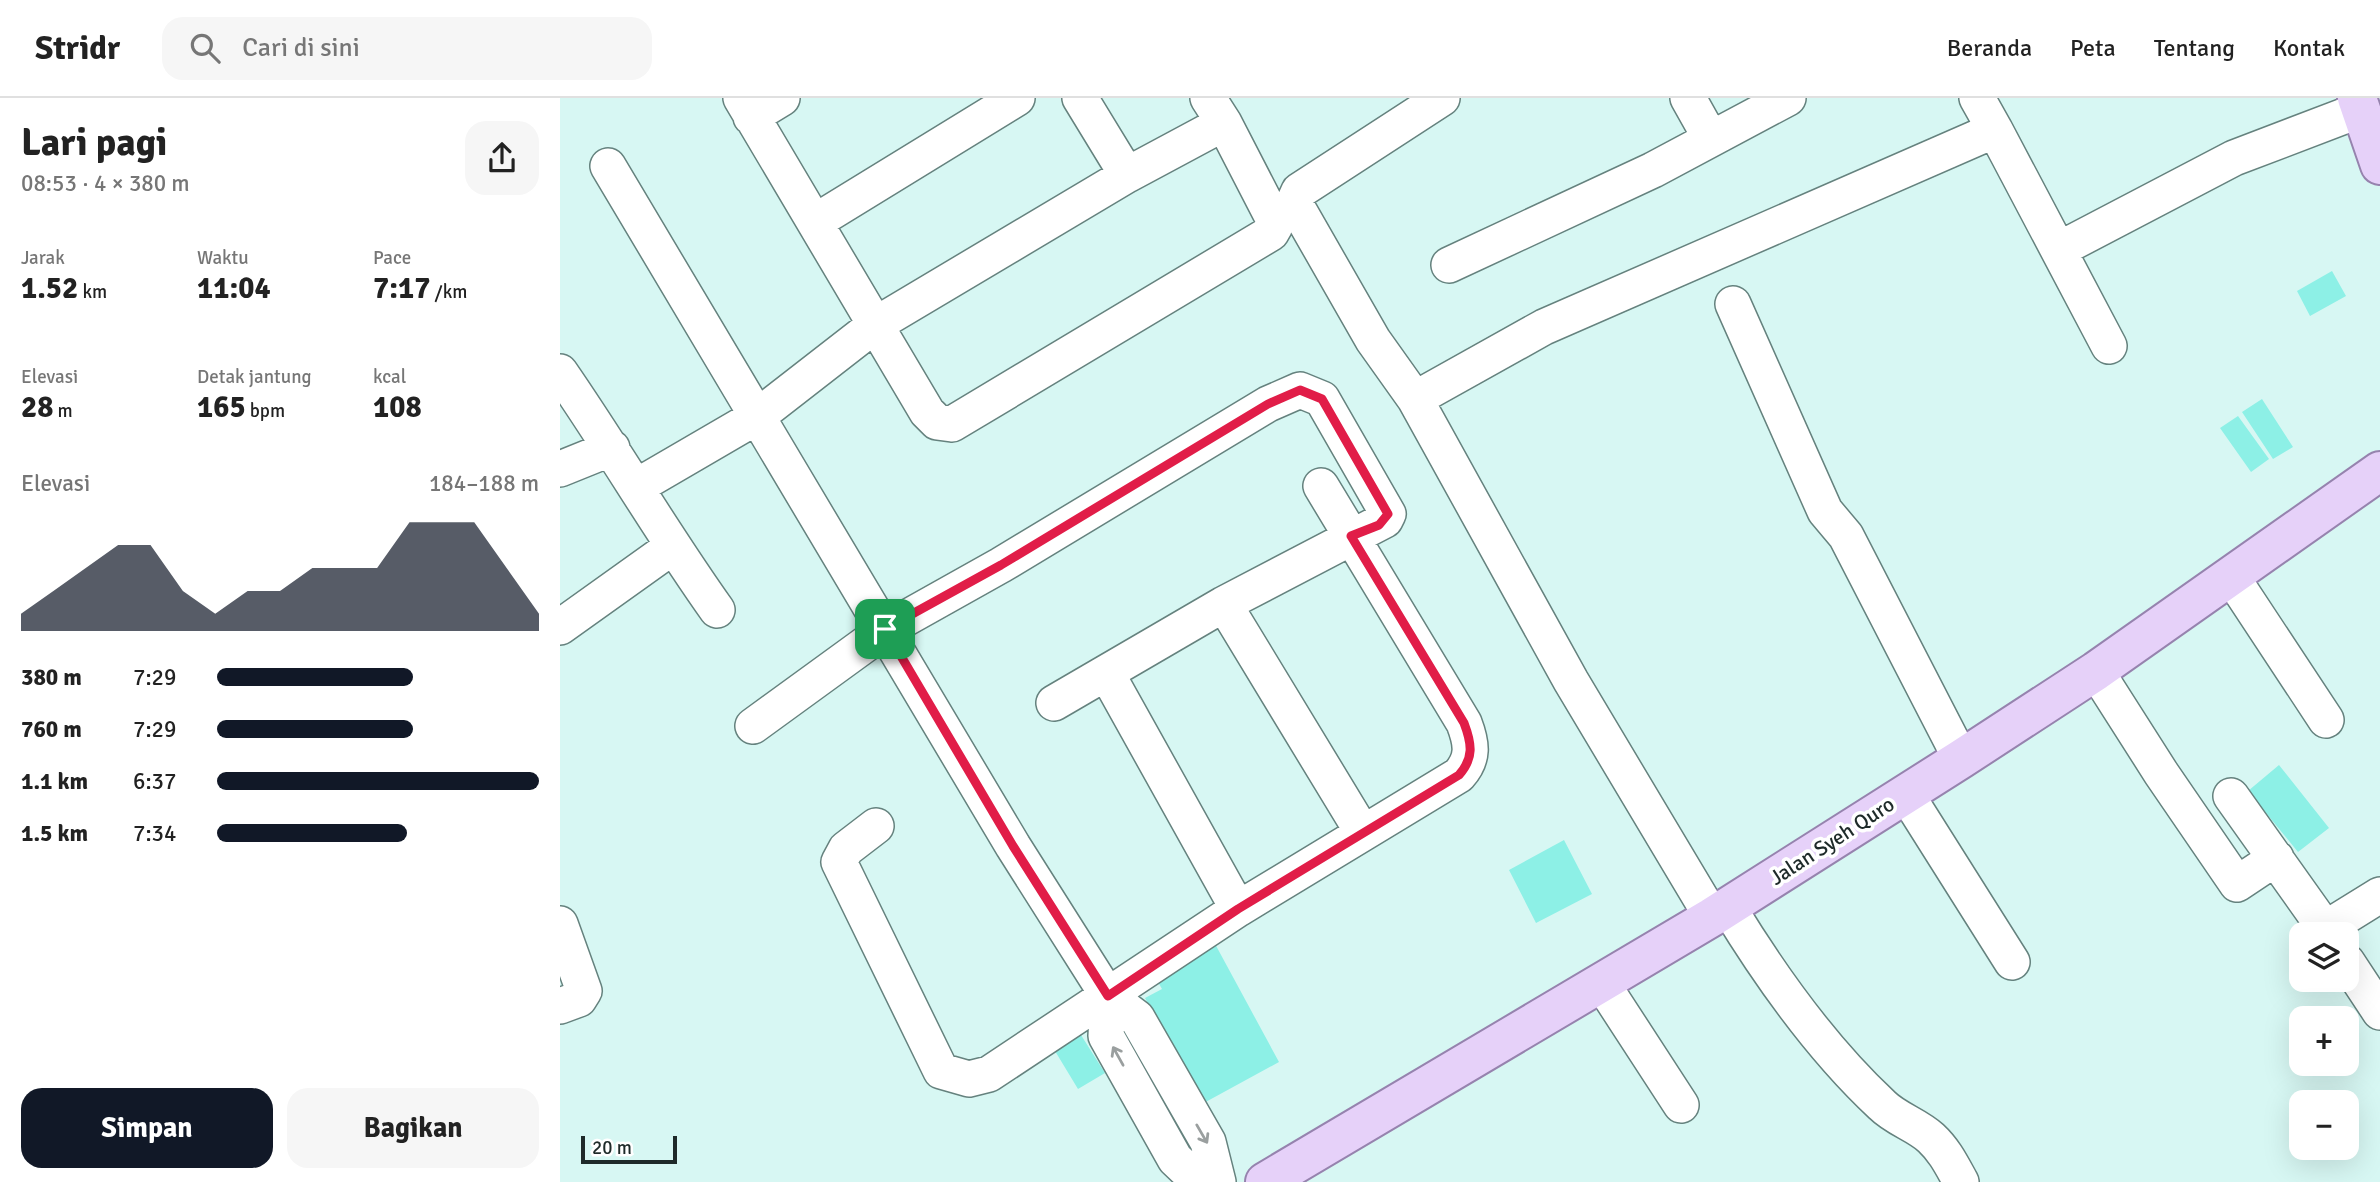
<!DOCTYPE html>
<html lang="id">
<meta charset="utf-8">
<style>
body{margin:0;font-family:Signika,sans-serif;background:#f6f6f6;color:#222;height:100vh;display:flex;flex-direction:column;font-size:26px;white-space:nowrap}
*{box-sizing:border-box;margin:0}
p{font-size:23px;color:#767676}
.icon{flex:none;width:38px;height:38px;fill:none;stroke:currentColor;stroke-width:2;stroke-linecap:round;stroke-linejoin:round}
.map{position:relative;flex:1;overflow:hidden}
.sheet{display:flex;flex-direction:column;background:#fff;width:560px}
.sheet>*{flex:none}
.fabs{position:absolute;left:1729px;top:824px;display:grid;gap:14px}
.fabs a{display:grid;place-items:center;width:70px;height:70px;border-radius:14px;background:#fff;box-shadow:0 7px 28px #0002;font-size:35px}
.scale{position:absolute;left:21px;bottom:18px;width:96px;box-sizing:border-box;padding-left:7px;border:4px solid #1e2a29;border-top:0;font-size:19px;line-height:24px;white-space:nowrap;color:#1e2a29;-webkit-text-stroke:5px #fff;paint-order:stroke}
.pin{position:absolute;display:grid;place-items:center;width:60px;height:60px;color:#fff;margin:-30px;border-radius:14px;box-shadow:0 4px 10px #0006}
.round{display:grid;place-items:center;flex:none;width:74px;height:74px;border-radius:21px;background:#f6f6f6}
.headline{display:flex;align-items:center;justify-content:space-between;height:119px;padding:0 21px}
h1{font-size:38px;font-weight:700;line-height:52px}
.figures{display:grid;grid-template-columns:repeat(3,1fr);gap:10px;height:119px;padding:7px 21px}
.figures div{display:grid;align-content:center}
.figures b{font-size:30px;font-weight:700}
.figures small{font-size:19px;font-weight:400}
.figures p{font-size:19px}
.chart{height:196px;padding:14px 21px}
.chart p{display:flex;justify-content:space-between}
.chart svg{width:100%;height:126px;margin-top:7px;fill:#111827;opacity:.7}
.action{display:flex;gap:14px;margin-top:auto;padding:14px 21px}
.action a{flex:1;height:80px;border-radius:21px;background:#111827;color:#fff;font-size:28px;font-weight:700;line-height:80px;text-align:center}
.action a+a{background:#f6f6f6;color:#222}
ul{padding:0 21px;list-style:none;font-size:23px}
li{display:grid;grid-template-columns:112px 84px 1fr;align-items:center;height:52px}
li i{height:18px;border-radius:9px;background:#111827}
header{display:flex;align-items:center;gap:42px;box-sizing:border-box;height:98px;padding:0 35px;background:#fff;border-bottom:2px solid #e0e0e0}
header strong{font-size:33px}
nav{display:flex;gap:38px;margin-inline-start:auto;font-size:24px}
.search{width:490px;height:63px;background:#f6f6f6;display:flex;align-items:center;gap:18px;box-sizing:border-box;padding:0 24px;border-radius:21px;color:#767676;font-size:26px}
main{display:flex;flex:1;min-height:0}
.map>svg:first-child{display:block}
.building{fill:#8df0e6}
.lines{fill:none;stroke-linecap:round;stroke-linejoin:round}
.minor-casing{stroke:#65827e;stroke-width:38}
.primary-casing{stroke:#9683ae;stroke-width:42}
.minor{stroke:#fff;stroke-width:35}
.primary{stroke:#e6d1f9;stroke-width:38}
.oneway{stroke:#9a9f9f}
.route-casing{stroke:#fff;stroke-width:14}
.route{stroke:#e11d48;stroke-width:9}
.labels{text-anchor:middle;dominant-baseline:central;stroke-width:7;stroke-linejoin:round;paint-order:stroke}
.street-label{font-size:21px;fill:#1e2a29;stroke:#fff}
</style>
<header>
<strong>Stridr</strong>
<div class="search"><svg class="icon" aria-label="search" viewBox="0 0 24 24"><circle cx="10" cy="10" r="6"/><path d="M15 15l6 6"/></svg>Cari di sini</div>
<nav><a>Beranda</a><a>Peta</a><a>Tentang</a><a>Kontak</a></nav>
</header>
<main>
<section class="sheet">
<div class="headline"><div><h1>Lari pagi</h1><p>08:53 · 4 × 380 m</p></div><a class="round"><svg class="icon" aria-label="share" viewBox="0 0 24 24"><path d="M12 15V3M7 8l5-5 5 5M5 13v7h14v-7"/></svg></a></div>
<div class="figures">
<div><p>Jarak</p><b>1.52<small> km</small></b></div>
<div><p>Waktu</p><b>11:04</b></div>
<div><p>Pace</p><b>7:17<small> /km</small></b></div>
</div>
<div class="figures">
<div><p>Elevasi</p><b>28<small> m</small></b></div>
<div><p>Detak jantung</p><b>165<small> bpm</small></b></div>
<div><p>kcal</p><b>108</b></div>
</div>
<div class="chart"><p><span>Elevasi</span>184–188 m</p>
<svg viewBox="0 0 160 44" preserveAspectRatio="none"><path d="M0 44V38L10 30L20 22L30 14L40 14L50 30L60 38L70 30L80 30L90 22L100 22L110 22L120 6L130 6L140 6L150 22L160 38V44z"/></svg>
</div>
<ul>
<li><b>380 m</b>7:29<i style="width:61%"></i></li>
<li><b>760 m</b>7:29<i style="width:61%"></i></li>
<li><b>1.1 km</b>6:37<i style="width:100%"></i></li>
<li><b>1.5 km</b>7:34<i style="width:59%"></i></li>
</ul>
<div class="action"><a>Simpan</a><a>Bagikan</a></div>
</section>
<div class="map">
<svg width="1820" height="1084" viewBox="0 0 1820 1084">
<rect width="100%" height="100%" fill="#d7f7f3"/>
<path class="building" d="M1772,173l14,25 -36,20 -13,-25z
M1702,301l31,48 -20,12 -31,-47z
M1678,318l31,43 -18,13 -31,-44z
M1719,667l50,63 -31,24 -50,-61z
M1004,742l28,54 -56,29 -27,-53z
M654,844l65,120 -77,42 -57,-106 17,-9 -8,-14z
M521,937l24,38 -27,16 -23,-38z"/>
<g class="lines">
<defs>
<path id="minor" d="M181,0l186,314 10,10 15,2 319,-191 4,-7 -2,-8 -49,-95 -16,-25
M520,0l47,77
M882,0l-143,93 -5,11 79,138 42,59 156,282 141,236
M1128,0l23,41
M191,19l31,-19
M1435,32l114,216
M48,68l405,680 95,150 29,22 71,124 10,40
M255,124l202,-124
M1500,151l174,-91 126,-48
M889,167l204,-95 135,-72
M1173,206l92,207 21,25 115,223
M0,274c54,78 102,161 157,238
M855,301l129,-72 451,-197 -18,-32
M0,371l52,-21
M76,389l122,-71 117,-91 252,-150 97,-52
M1671,478l95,144
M664,506l139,229
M0,529l112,-80
M1536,573l65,102 76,111 39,-26
M547,576l131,235
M193,628l132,-96 116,-65 267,-161 32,-14 22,9 66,115 -3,6 -161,84 -170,99
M1346,696l106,168
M1671,698l98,138
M316,728l-30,23 -7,13 102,209 28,8 20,-5 249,-165 221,-134c15,-17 13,-31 5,-52l-143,-237
M1168,809c42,69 95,143 154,198 14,14 35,20 49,33 14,13 21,28 30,44
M0,826l24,67 -5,8 -19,7
M1765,831l55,-34
M1787,864l33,50
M1041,884l80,123
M548,898l-2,40 69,123 24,23"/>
<path id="primary" d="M1797,0l23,67
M705,1084l447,-265 249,-158 135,-88 284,-200"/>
</defs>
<use href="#minor" class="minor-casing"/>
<use href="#primary" class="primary-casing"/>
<use href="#minor" class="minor"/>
<use href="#primary" class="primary"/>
</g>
<defs><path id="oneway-shaft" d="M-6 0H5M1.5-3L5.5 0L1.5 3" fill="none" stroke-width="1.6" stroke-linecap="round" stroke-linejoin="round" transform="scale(1.75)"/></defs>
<g class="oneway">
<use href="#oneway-shaft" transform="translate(558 958) rotate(-119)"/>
<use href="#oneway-shaft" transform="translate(642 1036) rotate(60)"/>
</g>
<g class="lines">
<defs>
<path id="route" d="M740,292l22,9 66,115 -9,11 -28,11 113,187c8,21 10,35 -5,52l-221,134 -130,87 -95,-150 -128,-217 116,-64 267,-161z"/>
</defs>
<use href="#route" class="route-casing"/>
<use href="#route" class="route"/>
</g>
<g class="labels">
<g class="street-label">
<text transform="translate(1272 743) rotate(-33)">Jalan Syeh Quro</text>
</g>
</g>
</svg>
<div class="fabs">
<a><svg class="icon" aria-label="layers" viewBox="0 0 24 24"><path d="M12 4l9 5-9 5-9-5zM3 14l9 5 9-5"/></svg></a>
<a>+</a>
<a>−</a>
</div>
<div class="scale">20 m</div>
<div class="pin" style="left:325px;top:531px;background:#1e9e55"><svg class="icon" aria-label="arrive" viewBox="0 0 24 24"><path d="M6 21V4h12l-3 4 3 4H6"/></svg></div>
</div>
</main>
